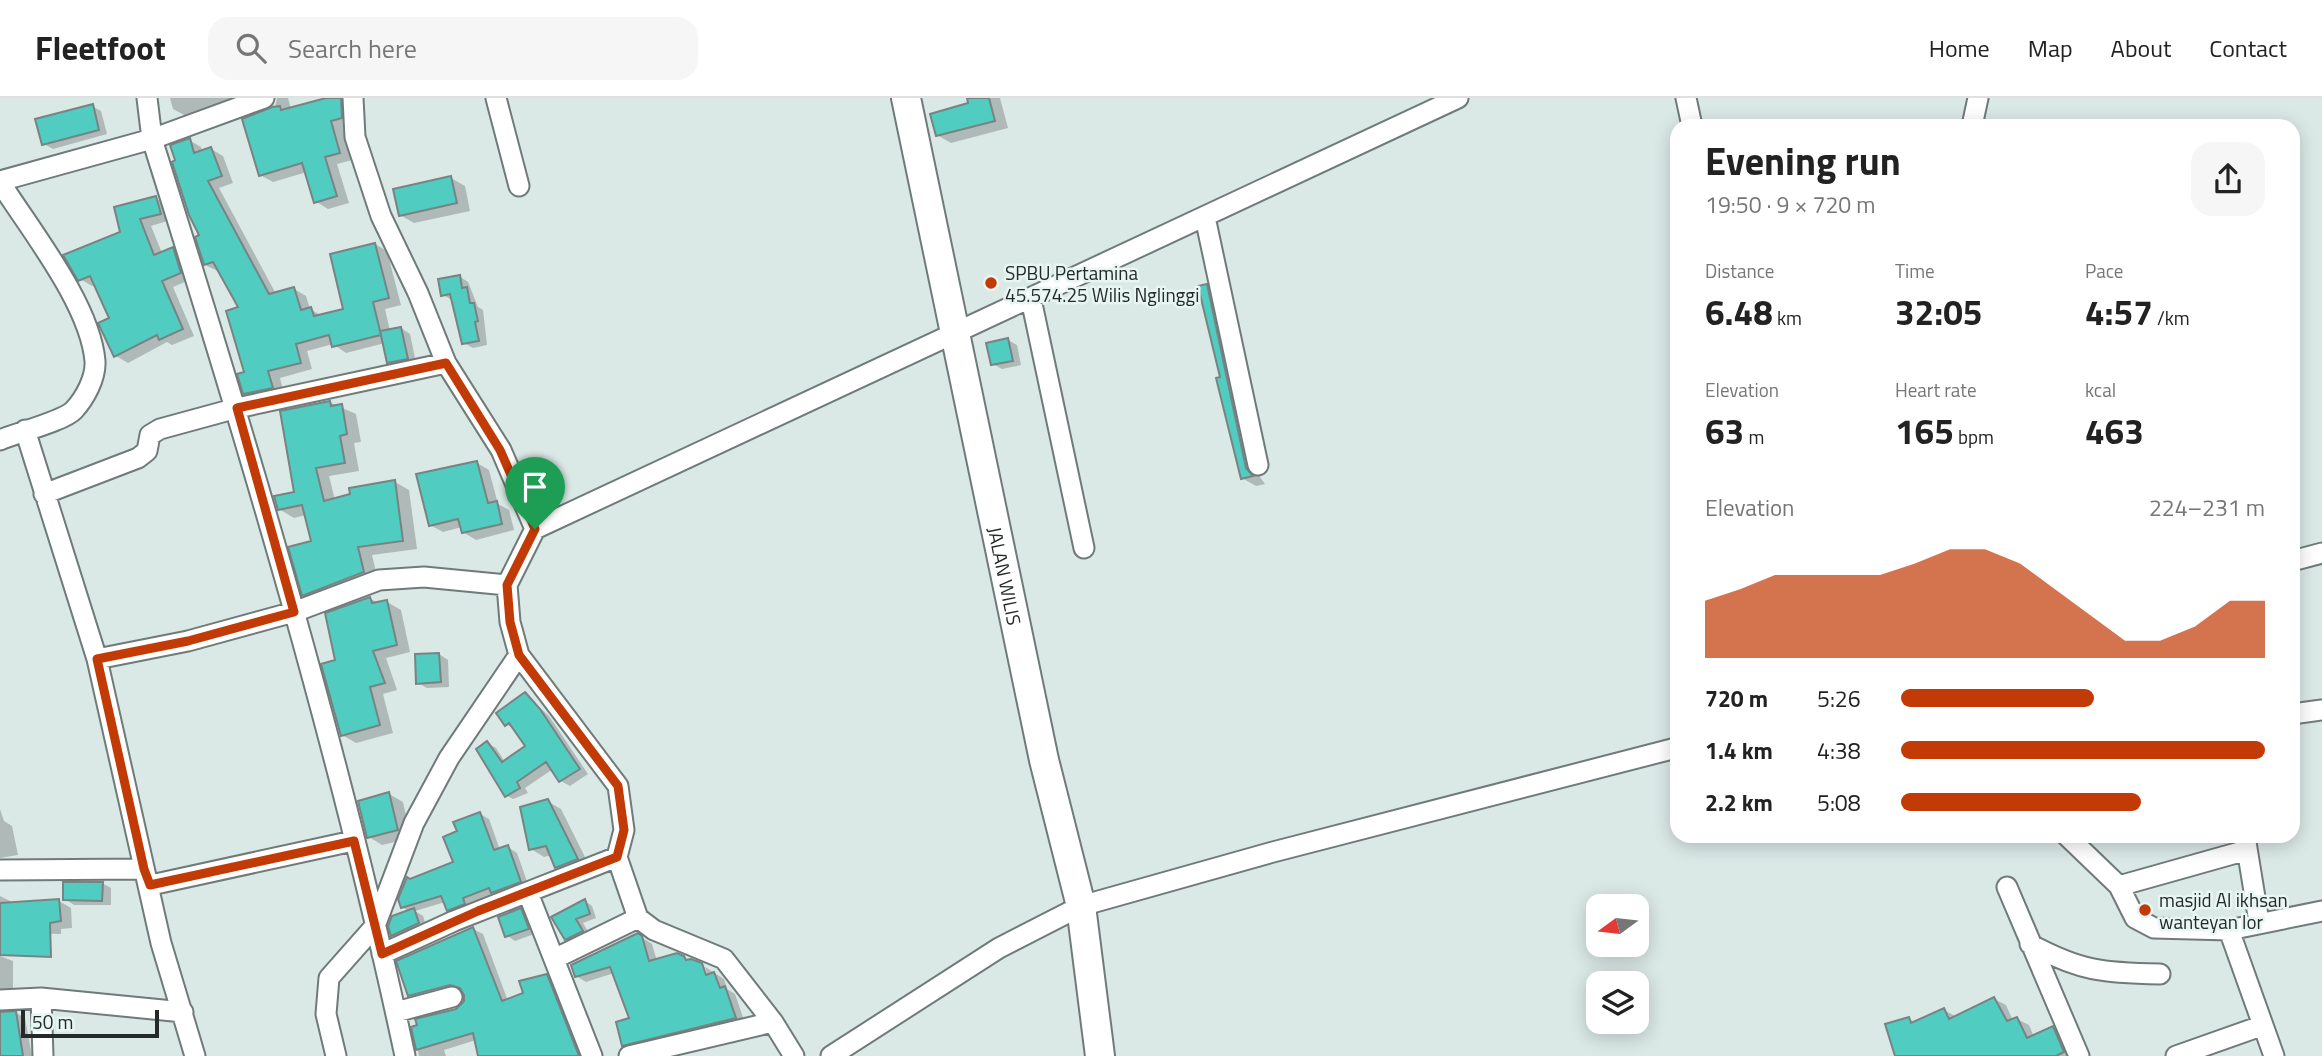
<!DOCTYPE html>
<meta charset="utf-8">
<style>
body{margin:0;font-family:"Titillium Web",sans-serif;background:#f6f6f6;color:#222;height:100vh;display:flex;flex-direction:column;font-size:26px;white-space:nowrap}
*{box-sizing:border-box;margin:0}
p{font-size:23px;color:#767676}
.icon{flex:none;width:38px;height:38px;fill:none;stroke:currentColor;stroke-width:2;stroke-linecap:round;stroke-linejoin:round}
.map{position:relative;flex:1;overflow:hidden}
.details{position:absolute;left:1670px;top:21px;width:630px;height:724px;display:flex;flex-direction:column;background:#fff;border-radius:21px;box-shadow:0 4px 18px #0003}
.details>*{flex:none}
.needle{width:46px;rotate:255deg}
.tools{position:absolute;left:1586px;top:796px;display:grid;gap:14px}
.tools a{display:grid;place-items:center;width:63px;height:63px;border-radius:14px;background:#fff;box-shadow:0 4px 18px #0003;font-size:35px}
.scale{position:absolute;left:21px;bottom:18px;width:138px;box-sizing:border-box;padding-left:7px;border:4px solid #252a29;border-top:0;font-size:19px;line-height:24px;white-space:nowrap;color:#252a29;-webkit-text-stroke:5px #e7f5f3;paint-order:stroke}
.pin{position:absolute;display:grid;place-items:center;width:60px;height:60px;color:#fff;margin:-72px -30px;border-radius:50% 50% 50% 0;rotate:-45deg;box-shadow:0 0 7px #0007}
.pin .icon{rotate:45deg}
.round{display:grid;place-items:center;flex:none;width:74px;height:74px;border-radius:21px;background:#f6f6f6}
.head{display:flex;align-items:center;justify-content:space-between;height:119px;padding:0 35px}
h1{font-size:38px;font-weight:700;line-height:52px}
.stats{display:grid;grid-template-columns:repeat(3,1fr);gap:10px;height:119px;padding:7px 35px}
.stats div{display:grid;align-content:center}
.stats b{font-size:35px;font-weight:700}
.stats small{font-size:19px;font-weight:400}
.stats p{font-size:19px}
.chart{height:196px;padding:14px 35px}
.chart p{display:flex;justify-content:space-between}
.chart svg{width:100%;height:126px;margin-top:7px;fill:#c23a05;opacity:.7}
ul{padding:0 35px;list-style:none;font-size:23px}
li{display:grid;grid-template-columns:112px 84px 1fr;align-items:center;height:52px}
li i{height:18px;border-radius:9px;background:#c23a05}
header{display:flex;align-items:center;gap:42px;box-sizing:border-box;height:98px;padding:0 35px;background:#fff;border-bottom:2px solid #e0e0e0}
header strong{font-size:33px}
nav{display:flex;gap:38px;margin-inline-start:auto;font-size:24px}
.search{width:490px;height:63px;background:#f6f6f6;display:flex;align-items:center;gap:18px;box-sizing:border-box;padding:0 24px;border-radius:21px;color:#767676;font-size:26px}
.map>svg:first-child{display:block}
.shadow{fill:#0003;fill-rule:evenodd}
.building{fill:#51ccc1;stroke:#788483;stroke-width:2}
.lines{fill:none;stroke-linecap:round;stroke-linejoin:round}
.street-casing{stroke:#6f7b7a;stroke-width:23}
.secondary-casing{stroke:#6f7b7a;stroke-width:32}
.street{stroke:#fff;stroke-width:19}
.secondary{stroke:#fff;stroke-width:28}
.route-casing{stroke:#fff;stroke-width:14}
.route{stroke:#c23a05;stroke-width:9}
.poi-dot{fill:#c23a05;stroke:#e7f5f3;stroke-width:2.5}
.labels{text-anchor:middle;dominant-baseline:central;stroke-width:5;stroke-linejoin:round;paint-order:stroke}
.poi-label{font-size:19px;fill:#252a29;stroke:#e7f5f3;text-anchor:start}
.street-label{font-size:19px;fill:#252a29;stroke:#e7f5f3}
</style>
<header>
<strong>Fleetfoot</strong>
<div class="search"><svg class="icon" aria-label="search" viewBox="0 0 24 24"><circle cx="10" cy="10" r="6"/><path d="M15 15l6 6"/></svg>Search here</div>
<nav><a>Home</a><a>Map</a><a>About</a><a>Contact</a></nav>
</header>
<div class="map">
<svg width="2322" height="958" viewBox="0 0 2322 958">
<rect width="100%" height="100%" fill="#dae8e6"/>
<path class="shadow" d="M170,0h85l-69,18 -13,-7z
M277,0h11l3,11 54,-11 9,27 -11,3 9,32 -15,4 12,39 -21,6 -13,-8 -8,-29 -34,10 -13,-7z
M969,0h31l8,30 -57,15 -14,-8 34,-31z
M92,8l9,5 6,23 -54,15 -9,-5z
M189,42l12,7 2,5 8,-3 12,7 10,27 -14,5 57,106 18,-5 12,7 4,13 12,7 24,-6 29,-66 12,7 14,54 -16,4 5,22 11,-3 9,6 6,29 -18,4 -9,-5 -4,-19 -39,10 -13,-9 -26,7 5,18 -32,9 4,16 -27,6 -12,-7 -5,-85 -20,-36 -13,-6 -9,-28 4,-2z
M451,80l14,8 5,25 -56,12 -14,-8z
M155,100l12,7 4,15 -20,6 11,27 11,-4 11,6 8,24 -19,8 21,49 -22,9 -5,-3 -39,21 -12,-7 -5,-37 -15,-34 -4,1 -12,-7z
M459,178l9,6 10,25 5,3 4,35 -14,3 -9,-5 -12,-43 -9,-5z
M1206,187l14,8 40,184 5,7 -9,2 -14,-8z
M1008,242l9,5 4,20 -19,4 -9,-5z
M329,304l27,12 5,28 -7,1 5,28 -30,5 6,24 60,-18 14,8 8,59 -45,6 6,25 -60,23 -14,-8 9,-52 -7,-28 -12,3 -15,-9 17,-16z
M477,365l12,7 9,34 11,6 5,20 -38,10 -13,-8 -1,-5 -19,5 -13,-7z
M370,500l9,6 8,-2 14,8 9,42 -24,6 11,32 -14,4 10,39 -37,10 -14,-8 -5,-73z
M439,556l9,6 1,27 -22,1 -9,-5z
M525,596l24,22 39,58 -18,12 -9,-5 -8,-12 -28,19 3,5 -15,6 -9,-5 -17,-51 9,5 9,14 22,-15 -11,-17 -10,-6z
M389,696l14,8 8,36 -29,7 -13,-8z
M547,703l14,8 29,58 -20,8 -14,-8 -4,-12 -8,2 -13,-8z
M0,711l4,12 8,5 6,29 -18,3z
M480,716l9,5 11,31 8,-3 9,6 12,34 -28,10 -7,-3 -24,9 3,6 -16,6 -9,-5 -3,-8 -30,9 8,5 4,12 -26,12 -9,-5 18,-23 -8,-5 9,-26 44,-18 4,-31z
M102,785l9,5v17h-37l-9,-6z
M0,798l14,7 45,-2 12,7 1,20 -11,1v5l-61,-1z
M585,803l7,5 4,12 -13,5 7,12 -16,8 -8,-4z
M521,812l9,5 7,18 -22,8 -9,-6z
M473,831l10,5 25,67 18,-7 20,-18 11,6 29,74h-106l-4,-16 -32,10 2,6h-27l-6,-28 48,-21 5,-13 -5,-4 -42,11 -10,-6zM458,883v4l-43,11v-3z
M638,837l14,9 5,17 26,-4 27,26 -5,-16 19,12 3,10 8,5 10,29 -111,28 -10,-6 7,-26 -17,-46 -28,9 -10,-6z
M0,858l13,5v31l-13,7z
M1994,901l12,6 7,16 4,-2 12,6 5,12 19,-9 11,7 9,21h-176l12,-37 7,4 28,-13 11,6z
M0,915h16l9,5 7,38h-32z"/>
<path class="building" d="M326,0h15l1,20 -11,3 9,32 -15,4 12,39 -23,7 -12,-40 -43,13 -17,-57 30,-12 8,-1 1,4z
M967,0h22l6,23 -59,15 -6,-22 38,-11z
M93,6l6,26 -57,15 -7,-26z
M190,40l4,15 17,-6 11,29 -14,5 61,113 25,-7 7,23 10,-3 3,9 29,-7 -13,-55 45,-11 14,55 -16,4 8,33 -49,12 -3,-12 -33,9 5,19 -33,8 5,17 -30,6 -6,-20 7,-2 -18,-61 12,-4 -25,-45 -9,3 -9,-28 4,-2 -10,-20 -17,-53 3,-2 -5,-15z
M451,78l6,27 -58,13 -6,-27z
M156,98l5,18 -21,5 14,36 19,-8 8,26 -19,8 21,48 -24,11 -2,-5 -43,22 -16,-34 11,-5 -19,-42 -12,5 -15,-26 57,-23 -6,-25z
M460,177l2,13 5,-1 3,16h4l4,18 -3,1 4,19 -17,3 -12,-50 -9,2 -3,-17z
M1207,186l39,184 7,8 -12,3 -25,-101 4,-1 -22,-91z
M401,229l7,32 -21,4 -7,-32z
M1008,240l5,23 -22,4 -5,-22z
M330,303l1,5 11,-2 5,30 -7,2 5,27 -29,5 8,33 26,-7 -1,-6 46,-8 8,61 -45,6 6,25 -62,24 -14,-49 23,-6 -9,-36 -24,5 -4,-14 20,-4 -14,-81z
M477,363l11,42 9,-2 5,23 -40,9 -4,-14 -29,7 -13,-52z
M370,499l2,6 15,-3 10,45 -24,6 12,32 -15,4 10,38 -39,11 -20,-72 14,-4 -10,-47z
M439,555l2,29 -25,2 -1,-30z
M525,594l15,17 40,60 -21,13 -13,-20 -29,20 3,6 -15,9 -29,-48 11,-8 15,21 23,-16 -16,-23 -4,3 -9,-13z
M389,694l9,38 -31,8 -9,-37z
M548,701l30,60 -23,9 -9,-22 -17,4 -9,-43z
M480,714l14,38 14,-5 13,37 -30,11 -2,-5 -26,10 2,6 -18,7 -6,-15 -40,12 -3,-9 9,-22 3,2 43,-17 -10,-25 14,-6 -4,-9z
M63,784h40l-1,19 -39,-1z
M59,801l2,22 -11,2 1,34 -51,-2v-52z
M585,801l5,15 -14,5 7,12 -18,9 -14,-23z
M414,810l5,15 -28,13 -3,-10 4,-10z
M521,810l8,21 -24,8 -7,-20z
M473,829l29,74 21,-8 -4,-12 28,-7 32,82h-101l-5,-23 -57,17 -5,-23 6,-2 -2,-6 41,-10 8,-8v-6l-4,-7 -10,-3 -42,11 -12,-35z
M638,835l4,3 7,25 28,-8 7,3 2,4 5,-1 11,4 4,12 8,-3 6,16 5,-2 11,32 -114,28 -6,-24 13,-4 -19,-51 -35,10 -4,-12z
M1994,899l13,24 10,-4 10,21 26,-12 11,26 -8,4h-161l-10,-32 24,-7 2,6 33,-15 5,11z
M16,913l7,45h-23v-44z"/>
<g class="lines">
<defs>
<path id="street" d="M147,0l5,41c95,302 187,607 253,917
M353,0l2,39 26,79 37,77 28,70 55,87 34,79 -28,56 3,37 9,33 99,131 6,44 -7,27 21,61 16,12 70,29 49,63 21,34
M496,0l23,88
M1686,0l6,28
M1972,28l6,-28
M0,83l152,-42 112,-41
M0,84c31,49 90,122 95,179 1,17 -10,37 -21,49 -10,11 -58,23 -74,30
M1205,119l53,248
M1031,201l53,249
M25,332l72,229 64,284 34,113
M44,396l94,-36 9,-7 3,-16 10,-6 77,-21 209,-45
M535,431l923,-431
M2292,463l30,-8
M97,561l91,-18 106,-29 85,-32 45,-3 83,8
M2292,616l30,-4
M2067,738l52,50 16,32 19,10 75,2 93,-19
M2245,738l14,86
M0,772l144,-1
M151,787l202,-44
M2119,788l128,-36
M2007,789l72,169
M528,795l64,163
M2229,832l45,126
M2030,846c50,27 73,29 130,30
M382,856l72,-33 163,-64
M556,860l82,-40
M41,900l2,58
M0,902l41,-2 142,14
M396,914l56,-15
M336,958l-10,-42 3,-36 46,-52 39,-103 35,-65 70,-103
M629,958l144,-34
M831,958l168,-108 82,-42 192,-54 403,-104
M2176,958l85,-30"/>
<g id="secondary">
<path id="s1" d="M906,0l138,662 37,146 19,150"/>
</g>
</defs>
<use href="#street" class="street-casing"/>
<use href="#secondary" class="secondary-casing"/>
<use href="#street" class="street"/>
<use href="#secondary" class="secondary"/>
</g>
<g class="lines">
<defs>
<path id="route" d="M446,265l54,87 35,79 -28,56 3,37 9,33 99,131 6,44 -7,27 -139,54 -96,43 -28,-113 -204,44 -6,-16 -47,-210 91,-18 106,-29 -57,-204z"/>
</defs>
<use href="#route" class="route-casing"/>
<use href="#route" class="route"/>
</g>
<g class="poi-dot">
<circle cx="991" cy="185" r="7"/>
<circle cx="2145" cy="812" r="7"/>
</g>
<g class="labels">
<g class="poi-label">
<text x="1005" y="174">SPBU Pertamina<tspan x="1005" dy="22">45.574.25 Wilis Nglinggi</tspan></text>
<text x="2159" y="801">masjid Al ikhsan<tspan x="2159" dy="22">wanteyan lor</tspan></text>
</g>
<g class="street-label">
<text stroke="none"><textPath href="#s1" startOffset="488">JALAN WILIS</textPath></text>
</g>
</g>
</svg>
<div class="tools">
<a><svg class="needle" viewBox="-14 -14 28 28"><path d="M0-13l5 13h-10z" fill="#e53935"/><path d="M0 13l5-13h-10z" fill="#767676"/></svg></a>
<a><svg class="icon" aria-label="layers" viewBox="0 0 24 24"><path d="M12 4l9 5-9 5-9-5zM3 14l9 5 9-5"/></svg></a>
</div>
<div class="scale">50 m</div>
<div class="pin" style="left:535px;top:431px;background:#1e9e55"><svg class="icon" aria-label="arrive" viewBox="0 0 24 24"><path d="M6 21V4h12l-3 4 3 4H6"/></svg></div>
<section class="details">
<div class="head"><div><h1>Evening run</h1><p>19:50 · 9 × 720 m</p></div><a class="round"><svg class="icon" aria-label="share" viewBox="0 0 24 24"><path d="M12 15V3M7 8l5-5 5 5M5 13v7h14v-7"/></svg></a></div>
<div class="stats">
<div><p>Distance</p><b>6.48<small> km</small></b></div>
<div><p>Time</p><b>32:05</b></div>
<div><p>Pace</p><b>4:57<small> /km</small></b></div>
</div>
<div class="stats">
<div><p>Elevation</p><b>63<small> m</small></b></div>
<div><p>Heart rate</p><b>165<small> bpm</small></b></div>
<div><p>kcal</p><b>463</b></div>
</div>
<div class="chart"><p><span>Elevation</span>224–231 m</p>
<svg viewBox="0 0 160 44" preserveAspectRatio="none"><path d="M0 44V24L10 20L20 15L30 15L40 15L50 15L60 11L70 6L80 6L90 11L100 20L110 29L120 38L130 38L140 33L150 24L160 24V44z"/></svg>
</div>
<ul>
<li><b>720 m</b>5:26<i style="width:53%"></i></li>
<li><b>1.4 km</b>4:38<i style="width:100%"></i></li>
<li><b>2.2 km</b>5:08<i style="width:66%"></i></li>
</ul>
</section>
</div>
